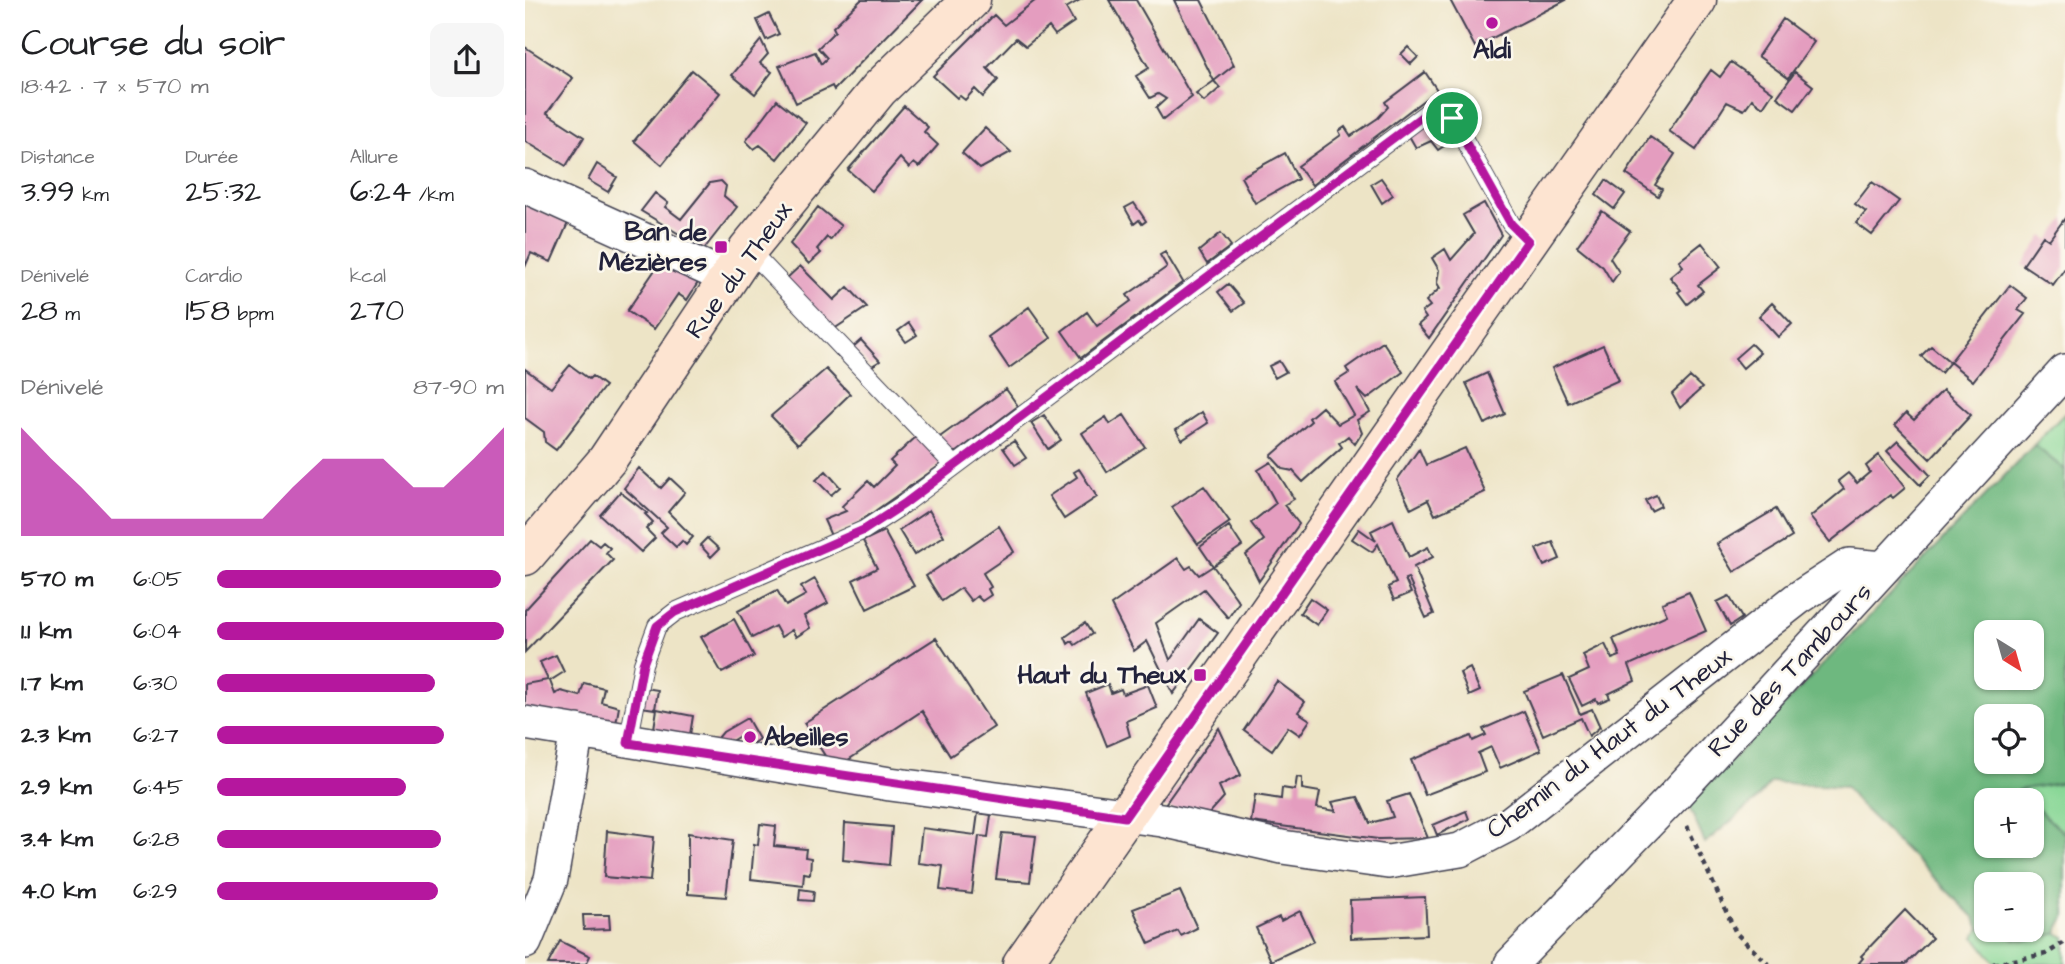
<!DOCTYPE html>
<html lang="fr">
<meta charset="utf-8">
<style>
body{margin:0;font-family:"Architects Daughter",sans-serif;background:#f6f6f6;color:#202124;height:100vh;display:flex;flex-direction:column;font-size:26px;white-space:nowrap}
*{box-sizing:border-box;margin:0}
p{font-size:23px;color:#757577}
.icon{flex:none;width:38px;height:38px;fill:none;stroke:currentColor;stroke-width:2;stroke-linecap:round;stroke-linejoin:round}
.map{position:relative;flex:1;overflow:hidden}
.details{display:flex;flex-direction:column;background:#fff;width:525px}
.details>*{flex:none}
.needle{width:46px;rotate:143deg}
.tools{position:absolute;left:1449px;top:620px;display:grid;gap:14px}
.tools a{display:grid;place-items:center;width:70px;height:70px;border-radius:14px;background:#fff;box-shadow:0 2px 5px #0004;font-size:35px}
.pin{position:absolute;display:grid;place-items:center;width:60px;height:60px;color:#fff;margin:-30px;border:4px solid #fff;border-radius:50%;box-shadow:0 2px 7px #0007}
.round{display:grid;place-items:center;flex:none;width:74px;height:74px;border-radius:14px;background:#f6f6f6}
.headline{display:flex;align-items:center;justify-content:space-between;height:119px;padding:0 21px}
h1{font-size:38px;font-weight:600;line-height:52px}
.metrics{display:grid;grid-template-columns:repeat(3,1fr);gap:10px;height:119px;padding:7px 21px}
.metrics div{display:grid;align-content:center}
.metrics b{font-size:30px;font-weight:600}
.metrics small{font-size:19px;font-weight:400}
.metrics p{font-size:19px}
.chart{height:196px;padding:14px 21px}
.chart p{display:flex;justify-content:space-between}
.chart svg{width:100%;height:126px;margin-top:7px;fill:#b5179e;opacity:.7}
ul{padding:0 21px;list-style:none;font-size:23px}
li{display:grid;grid-template-columns:112px 84px 1fr;align-items:center;height:52px}
li i{height:18px;border-radius:9px;background:#b5179e}
main{display:flex;flex:1;min-height:0}
.map>svg:first-child{display:block}
.green{fill:#88d796;stroke:#557c68;stroke-width:2}
.forest{fill:#6eb87f;stroke:#486d5d;stroke-width:2;fill-rule:evenodd}
.building{fill:#e49dbf}
.lines{fill:none;stroke-linecap:round;stroke-linejoin:round}
.service-casing{stroke:#403f50;stroke-width:20}
.minor-casing{stroke:#403f50;stroke-width:36}
.secondary-casing{stroke:#403f50;stroke-width:41}
.path{stroke:#403f50;stroke-width:4.5;stroke-dasharray:5 5;stroke-linecap:butt}
.service{stroke:#fff;stroke-width:18}
.minor{stroke:#fff;stroke-width:33}
.secondary{stroke:#fde4d1;stroke-width:38}
.route-casing{stroke:#fff;stroke-width:14}
.route{stroke:#b5179e;stroke-width:9}
.poi-dot{fill:#b5179e;stroke:#fbf7ec;stroke-width:2.5}
.labels{text-anchor:middle;dominant-baseline:central;stroke-width:5;stroke-linejoin:round;paint-order:stroke}
.poi-label{font-size:26px;font-weight:bold;fill:#22223b;stroke:#fbf7ec;text-anchor:end}
.street-label{font-size:26px;fill:#22223b;stroke:#fbf7ec}
</style>
<main>
<section class="details">
<div class="headline"><div><h1>Course du soir</h1><p>18:42 · 7 × 570 m</p></div><a class="round"><svg class="icon" aria-label="share" viewBox="0 0 24 24"><path d="M12 15V3M7 8l5-5 5 5M5 13v7h14v-7"/></svg></a></div>
<div class="metrics">
<div><p>Distance</p><b>3.99<small> km</small></b></div>
<div><p>Durée</p><b>25:32</b></div>
<div><p>Allure</p><b>6:24<small> /km</small></b></div>
</div>
<div class="metrics">
<div><p>Dénivelé</p><b>28<small> m</small></b></div>
<div><p>Cardio</p><b>158<small> bpm</small></b></div>
<div><p>kcal</p><b>270</b></div>
</div>
<div class="chart"><p><span>Dénivelé</span>87–90 m</p>
<svg viewBox="0 0 160 44" preserveAspectRatio="none"><path d="M0 44V6L10 17L20 27L30 38L40 38L50 38L60 38L70 38L80 38L90 27L100 17L110 17L120 17L130 27L140 27L150 17L160 6V44z"/></svg>
</div>
<ul>
<li><b>570 m</b>6:05<i style="width:99%"></i></li>
<li><b>1.1 km</b>6:04<i style="width:100%"></i></li>
<li><b>1.7 km</b>6:30<i style="width:76%"></i></li>
<li><b>2.3 km</b>6:27<i style="width:79%"></i></li>
<li><b>2.9 km</b>6:45<i style="width:66%"></i></li>
<li><b>3.4 km</b>6:28<i style="width:78%"></i></li>
<li><b>4.0 km</b>6:29<i style="width:77%"></i></li>
</ul>
</section>
<div class="map">
<svg width="1540" height="964" viewBox="0 0 1540 964">
<rect width="100%" height="100%" fill="#fbf7ec"/>
<filter id="ink" filterUnits="userSpaceOnUse"><feTurbulence type="fractalNoise" baseFrequency=".0143" numOctaves="2"/><feDisplacementMap in="SourceGraphic" scale="14" xChannelSelector="R" yChannelSelector="G"/><feConvolveMatrix kernelMatrix="1 2 1 2 8 2 1 2 1" color-interpolation-filters="sRGB"/></filter>
<filter id="wash" filterUnits="userSpaceOnUse"><feTurbulence type="fractalNoise" baseFrequency=".00686" numOctaves="4" result="noise"/><feDisplacementMap in="SourceGraphic" scale="28" xChannelSelector="R" yChannelSelector="G"/><feGaussianBlur stdDeviation="1.57" result="paint"/><feColorMatrix in="noise" values="0 0 0 0 0 0 0 0 0 0 0 0 0 0 0 0 0 1.4 0 .05"/><feComposite in="paint" operator="in"/></filter>
<g filter="url(#wash)">
<rect width="100%" height="100%" fill="#ede4c6"/>
<path class="green" d="M1540,413v57l-31,-25z
M1540,782v52l-33,-30v-4h-5l-10,-10z
M1455,928c31,11 45,17 77,5l8,4v27h-69l-21,-27z"/>
<path class="forest" d="M1509,445l31,25v312l-47,8 9,10h-41v45h46v-41l33,30v83l-8,16c-32,12 -46,6 -77,-5l-6,-11 -116,-114 -12,-16 -75,-5 -17,20 -49,41 -17,-38zM1461,632h46v45h-46zM1461,716h46v45h-46zM1461,884h46v45h-46z"/>
<g id="blocks">
<path class="building" d="M336,0h61l-88,90 -2,-4 -36,17 -17,-37 36,-14 6,12 6,-6 -9,-10 17,-17 -2,-4z
M511,0h44l-14,8 8,14 -19,13 -6,-8 -23,19 -10,-8 -29,30 11,12 -15,17 -8,-8 -10,11 -5,-4 -3,2 -24,-22 61,-61 10,10z
M584,0h27l56,97 -29,23 -7,-12 10,-9 -8,-5 -8,4 -14,-22 13,-8z
M649,0h27l33,65 -20,16z
M925,0h116l-91,47z
M244,14l10,20 -13,6 -9,-20z
M1258,19l31,23 -26,36 -30,-22z
M236,40l7,14 -8,9 12,9 -17,22 -23,-19z
M0,47l48,31 -26,35 37,24 -18,29 -41,-25z
M883,47l10,10 -7,7 -10,-10z
M1206,62l42,30 -10,15 -11,-8 -8,11 -17,-8 -31,48 -27,-19 42,-61 9,7z
M167,70l28,23 -58,72 -28,-24z
M900,72l12,18 -125,95 -14,-19 43,-31 -2,-4 6,-4 6,9 27,-18 10,-11 -3,-5z
M1270,72l18,14 -18,24 -18,-13z
M689,81l6,7 -16,14 -8,-8z
M252,100l29,23 -29,36 -17,-14 -6,4 -8,-8z
M379,106l24,21 -4,5 14,13 -19,22 -5,-4 -5,5 -9,-10 -28,33 -24,-21z
M901,120l14,4 10,18 -12,8 -7,-9 -15,7 -8,-14z
M460,128l26,24 -31,17 -18,-16z
M1125,137l25,17 -20,31 7,4 -4,7 -32,-22z
M760,153l13,26 -43,24 -14,-26z
M72,164l20,13 -9,15 -20,-12z
M856,178l12,17 -11,8 -11,-19z
M1081,180l19,14 -11,15 -18,-14z
M196,181l5,5 -2,10 13,11 -33,42 -63,-38 14,-18 13,10 -3,4 16,12 29,-36z
M1347,182l27,19 -27,34 -16,-12 10,-11 -11,-8z
M609,203l12,18 -4,3 -3,-4 -5,4 -9,-16z
M959,203l17,32 -72,103 -11,-13 8,-7 -4,-6 8,-6 -4,-5 14,-13 -3,-5 2,-13 -7,-12 13,-9 6,11 23,-26 -11,-19z
M0,204l43,19 -17,39 -20,-9 -6,14z
M293,207l23,19 -11,14 -3,-3 -10,12 4,4 -12,11 -19,-20z
M1077,211l28,20 -20,27 9,14 -7,10 -9,-15 -26,-21z
M1540,218v50l-12,17 -30,-20 20,-29 6,4z
M696,233l10,13 -24,18 -8,-13z
M1177,243l19,24 -23,18 5,6 -16,13 -9,-12 3,-2 -11,-13 13,-11 -4,-5z
M640,252l18,30 -102,76 -19,-27 25,-19 10,14 34,-25 -4,-6 40,-28 -7,-12z
M134,264l40,17 -12,19 -9,-6 -24,35 -27,-18z
M275,266l34,34 14,-13 19,20 -33,22 -48,-50z
M703,284l16,19 -11,8 -15,-19z
M1485,285l17,13 -9,12 7,4 -52,67 -23,-19z
M1247,303l20,21 -14,13 -19,-21z
M504,307l22,31 -42,30 -21,-31z
M384,323l8,12 -11,7 -8,-11z
M336,340l19,21 -10,6 -18,-19z
M858,342l20,30 -36,27 -10,-10 13,23 -13,8 5,13 -7,11 -7,-8 -9,7 3,4 -39,35 -10,-11 -10,-2 -12,-13 40,-35 -2,-3 13,-11 16,17 16,-9 -19,-33 14,-9 -3,-5z
M1226,344l9,9 -17,15 -8,-10z
M1078,345l16,35 -51,23 -16,-35z
M1406,346l19,16 -9,11 -20,-17z
M754,361l7,11 -11,6 -6,-12z
M45,365l19,14 3,-3 13,10 -49,64 -11,-8 -1,-10 -19,-14v-49l26,19z
M301,369l24,25 -52,50 -27,-28z
M962,373l18,41 -20,10 -19,-41z
M1165,377l12,11 -22,20 -8,-14z
M481,389l12,17 -61,46 -8,-1 -12,-12z
M1418,390l28,25 -41,44 -35,-34 11,-12 8,7z
M677,412l6,11 -26,17 -6,-10z
M519,415l17,25 -13,9 -17,-26z
M599,415l21,32 -38,25 -25,-39 24,-16 4,7z
M392,436l26,27 -85,60 -27,13 -7,-16 22,-9 -4,-5 26,-25 6,6 21,-21 -5,-5z
M489,441l12,17 -11,7 -12,-17z
M1373,441l32,34 -10,10 -33,-34z
M940,448l20,44 -50,23 -7,-15 -17,9 -14,-29 22,-31 7,16z
M1354,455l26,33 -12,10 -3,-3 -60,47 -20,-25 34,-28 -6,-8 10,-8 9,10 13,-11 -4,-6z
M746,462l23,37 -10,6 15,19 -40,57 -13,-26 18,-15 -13,-17 25,-20 -18,-33z
M114,468l22,20 9,-10 15,14 -17,20 25,25 -7,8 -4,-4 -6,6 -15,-14 6,-6 -43,-39z
M554,469l18,28 -33,22 -15,-23 28,-19 -3,-5z
M301,471l14,16 -9,8 -15,-15z
M679,486l26,36 -32,22 -26,-37z
M95,492l27,21 -2,1 8,8 -7,7 9,9 -14,14 -41,-37z
M1131,495l5,11 -10,5 -6,-11z
M1251,509l16,28 -58,35 -17,-28z
M404,510l15,26 -30,19 -15,-25z
M868,520l16,37 19,-10 5,10 -19,10 20,47 -8,4 -18,-40 -3,1 6,14 -17,7 -6,-13 8,-4 -18,-39 -6,8 -20,-13 7,-10 17,12 -5,-10z
M474,526l15,26 -31,21 8,14 -3,2 3,6 -9,6 -5,-5 -6,5 -10,-13 -19,13 -16,-25z
M704,526l13,20 -29,20 -13,-19z
M359,531l30,55 -47,23 -14,-29 24,-12 -14,-27z
M182,538l12,11 -8,8 -11,-12z
M65,539l9,7 4,-4 7,6 -4,5 7,7 -88,92v-42z
M1028,542l7,17 -16,7 -8,-17z
M653,558l8,11 5,-3 8,9 14,-9 26,36 -11,16 -24,-29 -48,34 14,37 29,-41 19,14 -45,61 -26,-53 -13,10 -23,-46z
M290,579l13,24 -24,13 6,12 -14,9 -4,-7 -11,7 -6,-11 -23,12 -14,-27 39,-21 9,16 20,-11 -5,-8z
M1164,592l17,39 -77,34 6,16 -27,13 2,4 -12,5 -2,-4 -14,7 -13,-27 20,-9 -6,-15 22,-11 7,15 8,-3 -7,-17 54,-24 -5,-12z
M1204,596l13,22 -12,8 -13,-24z
M785,598l17,12 -10,15 -17,-12z
M209,619l20,37 -32,17 -21,-36z
M560,623l7,11 -17,11 -3,-4 -4,3 -3,-7z
M411,638l58,89 -44,29 -28,-45 -83,55 -8,-1 -27,-42z
M31,655l8,17 -14,9 5,13 6,-3 19,5 4,-13 20,5 -3,14 18,5 -4,22 -90,-15v-30l23,-4 -8,-18z
M945,668l10,23 -11,5 -9,-23z
M1038,675l17,39 12,-5 8,18 -11,9 -8,-18 -38,17 -19,-44z
M752,681l28,21 -7,10 12,8 -10,15 -12,-8 -16,23 -28,-20z
M583,684l3,9 10,-4 2,5 25,-9 9,23 -31,13 4,15 -23,10 -21,-53z
M120,688l13,2 -3,19 -14,-2z
M132,709l36,7 -4,25 -36,-6z
M999,711l17,39 -41,18 -9,-21 -13,6 7,19 -60,23 -14,-35 60,-24 2,5 13,-6 -3,-6z
M222,718l12,21 -10,7 -8,-11 -19,12 -10,-2 11,-13z
M694,728l22,47 -22,11 5,11 -16,18 -45,-8z
M772,777l5,1v11l18,3 -3,16 19,3 -4,-9 26,-5 12,26 23,-6 -6,-16 22,-7 19,44 -50,1 -127,-17 4,-27 26,4 1,-11 13,2z
M941,811l3,8 -32,16 -4,-10z
M453,813l13,2 -3,22 -9,-1 -7,58 -32,-4 3,-24 -25,-3 4,-35 53,7z
M320,823l47,4 -3,38 -46,-5z
M235,824l16,2 -2,20 32,3 -1,8 6,1 -1,16 -6,-1 -1,12 -52,-6 3,-35 4,1z
M82,831l47,6 -4,44 -46,-4z
M163,833l45,7 -7,57 -38,-3z
M477,833l34,3 -6,46 -34,-3z
M275,889l14,2 -1,10 -14,-1z
M655,891l17,37 -16,8 -3,-5 -29,13 -16,-35z
M900,897l2,38 -76,3 -1,-38z
M1380,910l27,28 -26,26h-48l5,-6 -2,-2z
M775,911l14,30 -43,20 -15,-33 23,-11 2,4z
M58,915h26l1,14 -26,1z
M35,941l30,15 -4,8h-38z"/>
</g>
</g>
<g filter="url(#ink)">
<use href="#blocks" fill-opacity="0" stroke="#403f50" stroke-width="2"/>
<g class="lines">
<defs>
<path id="service" d="M223,249l207,217
M103,743l15,-79 14,-38 18,-14 189,-82 40,-26 532,-398 16,12 59,106 17,17"/>
<path id="minor" d="M0,186l205,93
M0,723l365,61 272,36 120,27 106,15 72,-12 48,-25 289,-226 52,-34 35,3
M0,942l26,-63 26,-148
M986,964l162,-167 392,-426"/>
<path id="secondary" d="M0,556l82,-96 141,-211 131,-160 92,-89
M497,964l675,-964"/>
</defs>
<use href="#service" class="service-casing"/>
<use href="#minor" class="minor-casing"/>
<use href="#secondary" class="secondary-casing"/>
<path class="path" d="M1162,826l49,107 32,31
M1468,964l53,-10 19,-12"/>
<use href="#service" class="service"/>
<use href="#minor" class="minor"/>
<use href="#secondary" class="secondary"/>
</g>
</g>
<g class="lines" filter="url(#ink)">
<defs>
<path id="route" d="M911,106l16,12 59,106 17,17 -403,576 -497,-74 15,-79 14,-38 18,-14 189,-82 40,-26z"/>
</defs>
<use href="#route" class="route-casing"/>
<use href="#route" class="route"/>
</g>
<g class="poi-dot">
<circle cx="967" cy="23" r="7"/>
<rect x="189" y="240" width="14" height="14" rx="3.5"/>
<rect x="668" y="668" width="14" height="14" rx="3.5"/>
<circle cx="225" cy="737" r="7"/>
</g>
<g class="labels">
<g class="poi-label">
<text x="967" y="50" text-anchor="middle">Aldi</text>
<text x="182" y="232">Ban de<tspan x="182" dy="30">Mézières</tspan></text>
<text x="661" y="675">Haut du Theux</text>
<text x="239" y="737" text-anchor="start">Abeilles</text>
</g>
<g class="street-label">
<text transform="translate(214 270) rotate(-54)">Rue du Theux</text>
<text transform="translate(1265 670) rotate(-47)">Rue des Tambours</text>
<text transform="translate(1084 743) rotate(-37)">Chemin du Haut du Theux</text>
</g>
</g>
</svg>
<div class="tools">
<a><svg class="needle" viewBox="-14 -14 28 28"><path d="M0-13l5 13h-10z" fill="#e53935"/><path d="M0 13l5-13h-10z" fill="#757577"/></svg></a>
<a><svg class="icon" aria-label="locate" viewBox="0 0 24 24"><circle cx="12" cy="12" r="6"/><path d="M12 2v4M12 18v4M2 12h4M18 12h4"/></svg></a>
<a>+</a>
<a>−</a>
</div>
<div class="pin" style="left:927px;top:118px;background:#1e9e55"><svg class="icon" aria-label="arrive" viewBox="0 0 24 24"><path d="M6 21V4h12l-3 4 3 4H6"/></svg></div>
</div>
</main>
